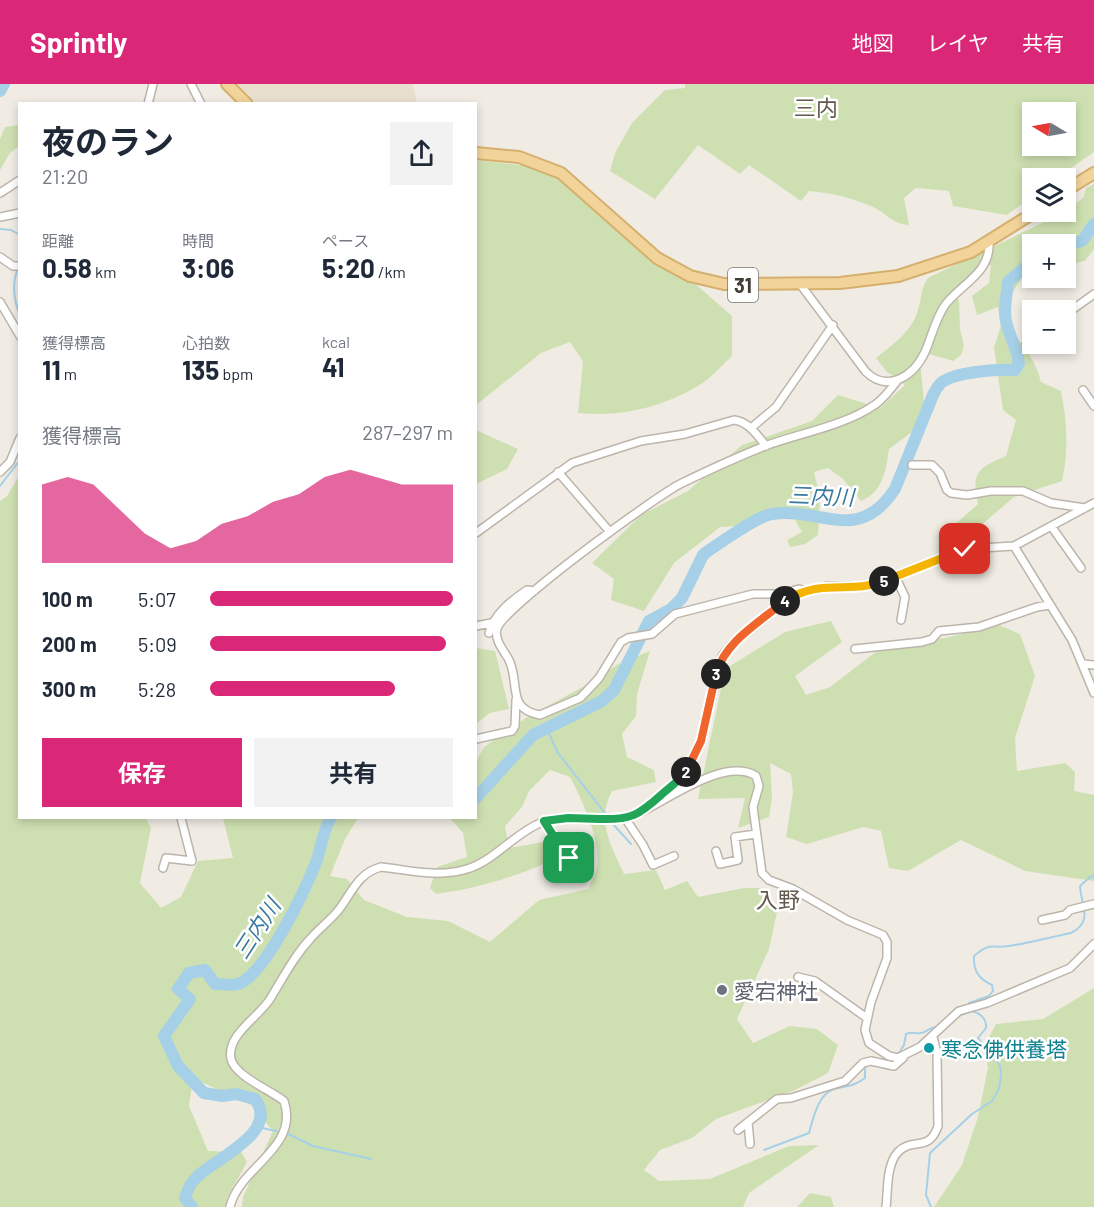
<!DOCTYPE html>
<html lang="ja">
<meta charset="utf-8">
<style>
body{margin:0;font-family:Barlow,"Noto Sans JP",sans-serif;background:#f2f2f3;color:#1f2937;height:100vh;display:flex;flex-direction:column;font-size:22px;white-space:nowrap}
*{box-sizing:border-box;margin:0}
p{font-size:20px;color:#747a83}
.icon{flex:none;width:33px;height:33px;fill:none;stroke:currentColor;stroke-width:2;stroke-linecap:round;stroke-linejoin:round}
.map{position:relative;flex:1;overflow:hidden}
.panel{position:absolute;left:18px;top:18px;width:459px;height:717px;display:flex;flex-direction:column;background:#fff;border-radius:0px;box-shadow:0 3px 9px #0003}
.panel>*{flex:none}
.needle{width:39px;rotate:280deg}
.buttons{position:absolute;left:1022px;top:18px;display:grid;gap:12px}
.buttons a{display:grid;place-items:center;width:54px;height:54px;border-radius:0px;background:#fff;box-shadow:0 3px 9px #0003;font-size:30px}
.pin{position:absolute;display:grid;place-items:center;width:51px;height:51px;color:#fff;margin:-26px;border-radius:12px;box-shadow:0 3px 9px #0006}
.km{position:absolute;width:30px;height:30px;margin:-15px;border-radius:50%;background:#222;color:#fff;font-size:16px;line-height:30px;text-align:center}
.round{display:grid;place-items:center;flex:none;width:63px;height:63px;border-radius:0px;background:#f2f2f3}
.overview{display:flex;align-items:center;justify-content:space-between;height:102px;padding:0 24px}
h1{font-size:33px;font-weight:700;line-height:45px}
.stats{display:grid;grid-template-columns:repeat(3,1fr);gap:9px;height:102px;padding:6px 24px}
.stats div{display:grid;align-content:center}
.stats b{font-size:26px;font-weight:700}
.stats small{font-size:16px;font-weight:400}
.stats p{font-size:16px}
.chart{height:168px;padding:12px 24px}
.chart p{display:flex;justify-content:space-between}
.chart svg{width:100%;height:108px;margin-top:6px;fill:#db2777;opacity:.7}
.primary-button{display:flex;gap:12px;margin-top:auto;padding:12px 24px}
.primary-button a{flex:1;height:69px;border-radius:0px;background:#db2777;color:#fff;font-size:24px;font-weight:700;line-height:69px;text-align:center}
.primary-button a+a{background:#f2f2f3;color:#1f2937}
ul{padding:0 24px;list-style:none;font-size:20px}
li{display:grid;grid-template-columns:96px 72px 1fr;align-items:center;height:45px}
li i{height:15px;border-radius:8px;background:#db2777}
header{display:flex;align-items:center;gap:36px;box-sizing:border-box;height:84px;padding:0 30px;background:#db2777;color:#fff}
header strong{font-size:28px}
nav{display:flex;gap:33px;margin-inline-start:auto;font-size:21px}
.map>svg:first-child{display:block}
.education{fill:#e8dfcf}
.green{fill:#cee0b1;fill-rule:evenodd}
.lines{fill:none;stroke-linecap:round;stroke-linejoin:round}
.stream{stroke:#a6d0e7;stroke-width:2}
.river{stroke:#a6d0e7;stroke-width:12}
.street-casing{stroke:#bdb5ab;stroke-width:10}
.primary-casing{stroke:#d5b06d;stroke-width:14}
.street{stroke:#fff;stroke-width:7}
.primary{stroke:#f2d49b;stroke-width:10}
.split-1-casing{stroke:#fff;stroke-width:12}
.split-2-casing{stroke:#fff;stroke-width:12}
.split-3-casing{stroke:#fff;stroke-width:12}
.split-4-casing{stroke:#fff;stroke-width:12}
.split-5-casing{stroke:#fff;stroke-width:12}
.split-6-casing{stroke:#fff;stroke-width:12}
.split-1{stroke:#22a559;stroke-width:8}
.split-2{stroke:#22a559;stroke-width:8}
.split-3{stroke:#f0652b;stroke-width:8}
.split-4{stroke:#f0652b;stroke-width:8}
.split-5{stroke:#f5b400;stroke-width:8}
.split-6{stroke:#f5b400;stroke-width:8}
.worship-dot{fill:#6b7280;stroke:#fff;stroke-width:2}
.culture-dot{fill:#0f9aa8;stroke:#fff;stroke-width:2}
.labels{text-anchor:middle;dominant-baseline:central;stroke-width:5;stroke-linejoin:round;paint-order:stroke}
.shield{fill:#fff;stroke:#7a7672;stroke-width:1.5}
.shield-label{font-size:20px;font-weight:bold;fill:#413c35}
.worship-label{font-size:21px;fill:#5b616d;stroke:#fff;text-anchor:start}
.culture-label{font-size:21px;fill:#0d838f;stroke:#fff;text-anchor:start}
.neighbourhood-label{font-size:22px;fill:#63594d;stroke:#fff}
.water-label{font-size:22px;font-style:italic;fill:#3b7ba0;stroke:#fff}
</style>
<header>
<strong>Sprintly</strong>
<nav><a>地図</a><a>レイヤ</a><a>共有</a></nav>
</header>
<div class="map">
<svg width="1094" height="1123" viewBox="0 0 1094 1123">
<rect width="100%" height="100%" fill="#f0ece4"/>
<path class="education" d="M237,0h176l4,19h-160z"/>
<path class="green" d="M685,0h409v68l-37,26h-25v19l-25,18 -54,-9 -4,-15 -33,-3 -12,10 5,27c-16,-1 -21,-10 -34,-17 -21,-10 -43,-15 -66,-17l-8,10 -52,-36 -9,9 -42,-29 -43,54 -45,-28 6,-20 16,-28 33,-33 20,-2zM1065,28v34h-33v-34z
M19,41v21l-9,7 -10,17v-31l5,-12z
M476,76l52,6 37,14 97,88 31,14 39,34v40c-9,8 -18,19 -28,26 -36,24 -83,36 -126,31l5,-52 -13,-19 -29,11 -65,52z
M1094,100v65l-9,12 -20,4v-21h-33v27l-5,1c-47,56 3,62 14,110l20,9c6,31 8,59 1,90l-48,16 -49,42 -12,-13 25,-22c-7,-32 0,-36 28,-48l10,-36 -13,-10 -9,-62 7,-23 -3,-18 -21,8 -5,-19 17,-13 2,-18 -15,4 -22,27 5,4 1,29 4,17 -3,9 -8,6 -34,-10 5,51 -12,30 -23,17c-3,21 -6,43 -28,52l-18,-22 -15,-11 -14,4 6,25 -2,38 -13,9 -15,3 -3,-7 15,-8 -11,-19 -42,12 -29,2 -46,36 -30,48 -33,-11 3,-21 -22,-16 49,-48 47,-24 54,-46 70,-24 26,-26 42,13 25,-23 -18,-13 -11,-14c16,-13 34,-25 41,-45 5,-13 3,-24 11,-35l137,-66 18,-14 3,-10z
M476,346l42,19 -11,20 -31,15z
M19,392l1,342h126l5,10 -11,55 21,25 20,-11 17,-36 35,-3 -10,-40h135l-13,21 -15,37 17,3 17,21 43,17 41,4 42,21 49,-42 49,-11c3,-7 8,-15 9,-22 4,-27 -15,-67 -27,-90l-20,-7 -21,21 -7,16 -17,19 4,22 35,-6 2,21c-35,15 -71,26 -110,31l-6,-6 7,-21 30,-10 -4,-24 -13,-15h26v-56l8,-15 40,-28 75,-41 19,-14 32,-13 -13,43 -1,22 -14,18 5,23 27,13 2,12 -44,9c-16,30 -1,55 12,83l32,-4 9,20 22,-9 11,16 46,-9h16l17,24 -8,37 -32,70 16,24 37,-17 27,3 21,16 -10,28 -33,17 -79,29 -24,19 -32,12 -16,20 15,11 51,-2 79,-33 30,-1 -70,48 -6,14h-501l1,-10 30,-66 -22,-26 -58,-27 -4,28 19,45 33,1 6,10 -20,36 -1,9h-226v-706l7,-5z
M831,537l11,21 -47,34 11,19 24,-8 56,-43 59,-6 54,-13 21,9 15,42 -20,62 2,33 48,-8 10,9 -1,19 20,4v86l-69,-10 -64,-31 -53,31 -19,-3 -8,-37 -18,-4 -56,17 -21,-7 7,-45 -2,-18 -21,-11 2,35 -3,19 -31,11 7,-30 -47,1 27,-130 60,-37z
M476,564l19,3 14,58 -19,4 -14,11z
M1094,904v219h-160l28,-42 16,-48 10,-49 -4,-21 12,-23 47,-5z
M810,1109l21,4 3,10h-37z"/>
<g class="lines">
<path class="stream" d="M0,145l11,1 9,5
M19,183c-8,14 -5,34 1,49
M0,402l20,-26
M546,643l12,26 50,64
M611,738l20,22
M958,932l14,-5
M877,982l12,3 15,-24 2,-11c7,-3 8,0 15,-1 7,-1 8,-7 18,-6
M258,1043l22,5
M286,1049l27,13 58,13
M764,1066l45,-17c4,-14 9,-39 25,-44 12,-3 21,-3 31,-11v-11l4,-2
M931,1123l-5,-12 4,-42 42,-39 20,-13 7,-12 2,-15 -1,-8 -22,-28 8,-10c1,-9 -6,-15 -14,-17l-3,-8 20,-7 4,-5 -1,-6c-13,-6 -19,-14 -18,-29 18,-15 17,-7 35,-10 21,-3 42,-9 62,-13 23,-12 10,-27 9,-47l10,-9 4,-1"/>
<path class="river" d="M0,7l4,-7
M1065,161l17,-4 12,-17
M476,714l57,-63 69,-34 12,-11 35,-69 22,-12 11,-11 21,-43 5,-4c14,-9 49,-35 64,-37 50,-7 86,31 123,-25l38,-94c2,-4 5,-9 8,-12 13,-11 56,-14 74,-13l4,-7c-2,-15 -10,-27 -13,-42 -3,-13 1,-26 2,-39l24,-21
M192,1123l-7,-9c2,-7 6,-16 12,-21 19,-19 83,-45 58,-78l-19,-5 -14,2 -18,-3 -26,-27 -14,-30 26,-37 -12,-10 11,-16 16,-3 10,14c6,0 17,2 23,0 27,-9 66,-92 77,-119 7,-16 6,-32 16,-47"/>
<defs>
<path id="street" d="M191,0l10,20
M148,20l5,-20
M0,109l20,-13
M0,133l20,-4
M0,173l13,9h7
M800,200l66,88c22,21 48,4 59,-20 7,-16 10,-32 20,-47 16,-21 46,-32 44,-63
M0,218l20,34
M1065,231l29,-21
M1026,260l6,-7
M1083,306l11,16
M751,344l25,-21 57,-82
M912,381h20l8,8 7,17 4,3 16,2 24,-4h32l28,12 34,5
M0,388l10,-10 10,-24
M558,388l52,60
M1051,442l30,42
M476,449l96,-70 69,-22 44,-7 49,-14c15,2 23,15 32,26
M1014,462l58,94 22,53
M895,492l10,21 -4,23
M805,508l-6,-3 -18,5h-28l-78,20 -23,20 -24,4 -7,4 -22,36 -13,14 -6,6 -40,17c-35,-6 -19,-34 -32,-57 -5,-8 -14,-19 -11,-29 4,-20 160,-134 185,-146 27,-13 55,-26 83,-37 35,-13 80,-20 111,-42 8,-6 15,-15 21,-23
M476,542l15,-3
M489,549c5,-19 22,-32 38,-43l7,1
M855,565l67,-7 10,-3 7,-8 40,-4 58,-20 13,-2
M1082,580l12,1
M476,655l36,-8 3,-5 1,-26
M653,719l32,-31 16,-31 21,-85 9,-11 56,-45 9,-5 31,-9h42l96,-37 49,-3 80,-43
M625,734l18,27 10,20 21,-9
M544,737l12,19 6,2 15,33
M716,767l4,13 18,-4 -3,-23 21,-3
M163,784l3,-10 26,3 -11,-43
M1042,836l23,-5 5,-5 24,-6
M798,893l17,4 52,37
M748,1038l2,22
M738,1046l39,-31 14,-1 54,-17 18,-18 8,-2 23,5 9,-8
M230,1123c9,-40 70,-59 54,-106 -14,-11 -49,-25 -53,-42 -5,-24 28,-42 39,-60 13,-21 24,-43 41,-61 8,-9 18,-17 26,-26 14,-17 20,-39 44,-45 29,3 56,11 86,2 27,-8 47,-35 73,-46 30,-13 65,5 95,-8 30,-13 89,-59 121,-39l3,10 -6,21 9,66 7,7 24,9 54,31 36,15 4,7v16l-16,44 -6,28 4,13 20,13 9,2 22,-11 39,-36 28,-8 83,-35 24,-24
M886,1123c2,-16 0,-42 12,-55 14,-15 31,1 40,-26l-1,-73 -4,-16"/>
<path id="primary" d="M227,0l20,20
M476,69l43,4 42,16 96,85 33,18 34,8 116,-1 58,-7 73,-24 64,-40
M1065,107l29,-18"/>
</defs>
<use href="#street" class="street-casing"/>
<use href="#primary" class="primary-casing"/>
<use href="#street" class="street"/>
<use href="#primary" class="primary"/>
</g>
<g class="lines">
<defs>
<path id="split-1" d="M569,774l-7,-16 -6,-2 -12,-19 24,-3 32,1"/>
<path id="split-2" d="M600,735c31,1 39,-4 61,-24 9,-8 18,-14 25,-23"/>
<path id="split-3" d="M686,688l15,-31 15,-67"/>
<path id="split-4" d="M716,590c9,-33 44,-52 69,-73"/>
<path id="split-5" d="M785,517c38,-24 65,-6 99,-20"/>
<path id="split-6" d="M884,497l81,-32"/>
</defs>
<use href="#split-1" class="split-1-casing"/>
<use href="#split-2" class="split-2-casing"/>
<use href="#split-3" class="split-3-casing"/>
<use href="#split-4" class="split-4-casing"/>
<use href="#split-5" class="split-5-casing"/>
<use href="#split-6" class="split-6-casing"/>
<use href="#split-1" class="split-1"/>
<use href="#split-2" class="split-2"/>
<use href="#split-3" class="split-3"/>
<use href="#split-4" class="split-4"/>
<use href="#split-5" class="split-5"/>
<use href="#split-6" class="split-6"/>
</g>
<circle class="worship-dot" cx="722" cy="906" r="6"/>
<circle class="culture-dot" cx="929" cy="964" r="6"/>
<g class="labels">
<rect class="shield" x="728" y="184" width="30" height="34" rx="4.5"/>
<g class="shield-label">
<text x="743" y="201">31</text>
</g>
<g class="worship-label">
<text x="734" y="906">愛宕神社</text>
</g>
<g class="culture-label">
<text x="941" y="964">寒念佛供養塔</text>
</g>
<g class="neighbourhood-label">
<text x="816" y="23">三内</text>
<text x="778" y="815">入野</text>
</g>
<g class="water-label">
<text transform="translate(821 411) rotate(2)">三内川</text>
<text transform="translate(256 844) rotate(-57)">三内川</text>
</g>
</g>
</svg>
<div class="buttons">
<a><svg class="needle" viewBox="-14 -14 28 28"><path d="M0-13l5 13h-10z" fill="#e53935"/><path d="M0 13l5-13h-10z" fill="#747a83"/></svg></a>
<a><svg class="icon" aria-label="layers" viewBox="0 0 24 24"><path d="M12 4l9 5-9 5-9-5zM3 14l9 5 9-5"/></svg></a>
<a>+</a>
<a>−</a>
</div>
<div class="pin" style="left:569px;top:774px;background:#1e9e55"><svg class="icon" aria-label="arrive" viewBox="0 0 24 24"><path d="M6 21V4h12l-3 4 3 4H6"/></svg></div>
<div class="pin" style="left:965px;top:465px;background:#d93025"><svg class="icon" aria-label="check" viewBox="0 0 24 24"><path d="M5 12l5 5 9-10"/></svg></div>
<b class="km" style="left:686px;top:688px">2</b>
<b class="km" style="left:716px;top:590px">3</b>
<b class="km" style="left:785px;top:517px">4</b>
<b class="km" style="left:884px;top:497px">5</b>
<section class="panel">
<div class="overview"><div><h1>夜のラン</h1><p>21:20</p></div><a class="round"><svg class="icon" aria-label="share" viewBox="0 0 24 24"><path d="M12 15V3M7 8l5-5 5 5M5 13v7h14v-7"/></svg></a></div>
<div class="stats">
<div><p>距離</p><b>0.58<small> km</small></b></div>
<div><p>時間</p><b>3:06</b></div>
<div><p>ペース</p><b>5:20<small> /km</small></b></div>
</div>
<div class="stats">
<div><p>獲得標高</p><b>11<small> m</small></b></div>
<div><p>心拍数</p><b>135<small> bpm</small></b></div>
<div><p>kcal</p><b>41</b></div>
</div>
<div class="chart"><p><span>獲得標高</span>287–297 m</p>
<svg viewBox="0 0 160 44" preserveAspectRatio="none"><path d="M0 44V12L10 9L20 12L30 22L40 32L50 38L60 35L70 28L80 25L90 19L100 16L110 9L120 6L130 9L140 12L150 12L160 12V44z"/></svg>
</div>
<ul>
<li><b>100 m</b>5:07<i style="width:100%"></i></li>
<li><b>200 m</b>5:09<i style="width:97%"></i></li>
<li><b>300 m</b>5:28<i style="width:76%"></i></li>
</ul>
<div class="primary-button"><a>保存</a><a>共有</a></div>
</section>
</div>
